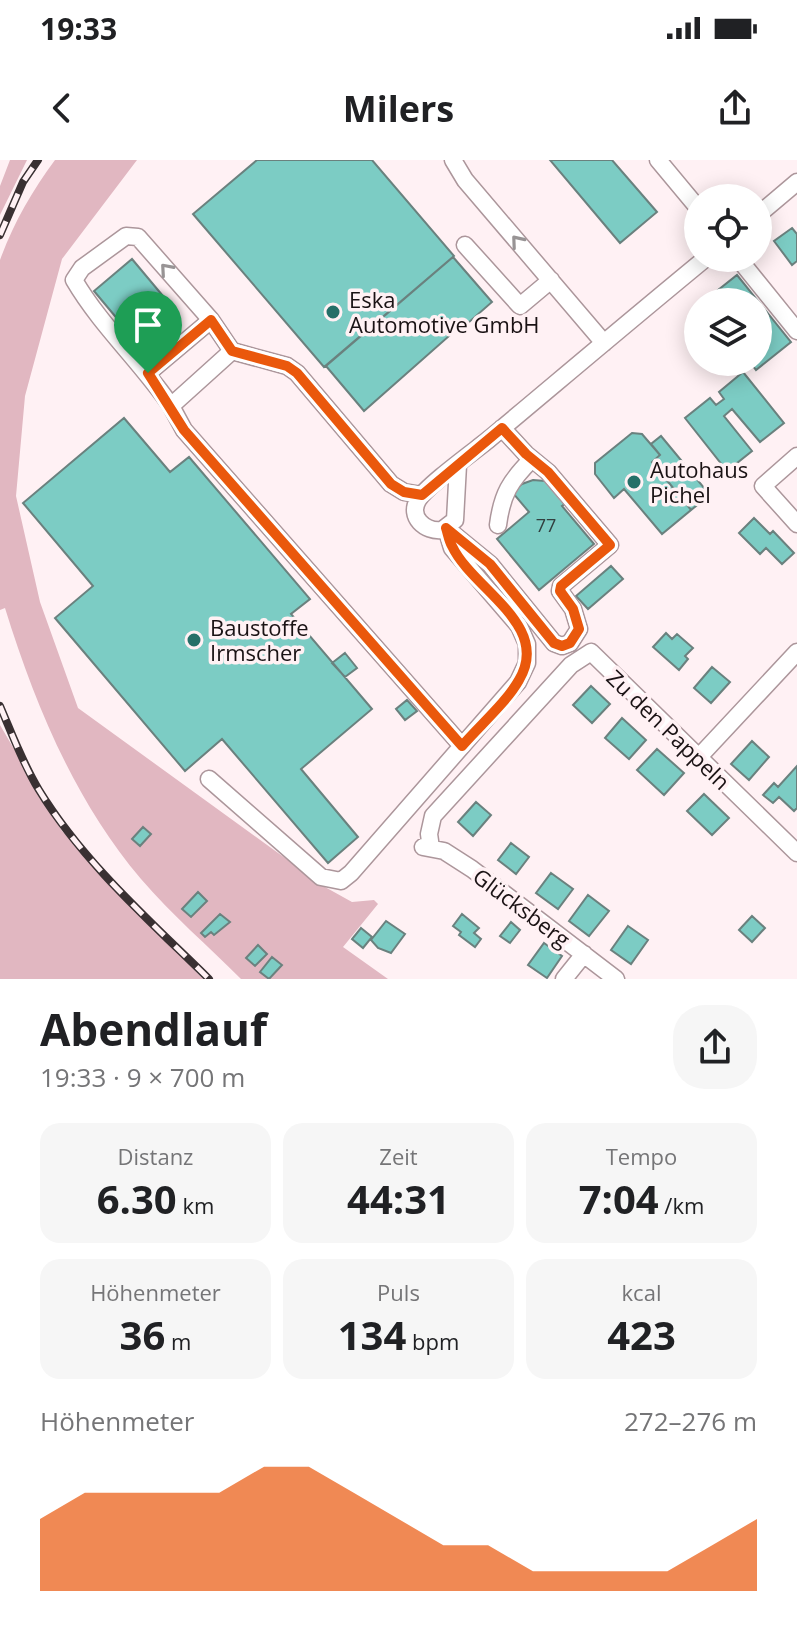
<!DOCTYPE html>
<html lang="de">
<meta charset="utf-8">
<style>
body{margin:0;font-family:"Open Sans",sans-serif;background:#f6f6f6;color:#202124;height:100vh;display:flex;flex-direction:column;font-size:30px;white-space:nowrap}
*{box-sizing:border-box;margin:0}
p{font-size:26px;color:#757577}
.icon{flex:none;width:44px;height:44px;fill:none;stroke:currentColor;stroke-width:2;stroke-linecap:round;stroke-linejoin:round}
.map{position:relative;height:819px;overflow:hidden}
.sheet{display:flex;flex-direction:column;background:#fff;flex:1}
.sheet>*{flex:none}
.controls{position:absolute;left:684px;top:24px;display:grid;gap:16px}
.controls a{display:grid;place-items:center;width:88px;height:88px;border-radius:50%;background:#fff;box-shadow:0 4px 20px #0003;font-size:40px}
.pin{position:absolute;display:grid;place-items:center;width:68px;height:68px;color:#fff;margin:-82px -34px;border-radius:50% 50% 50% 0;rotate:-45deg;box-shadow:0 0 8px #0007}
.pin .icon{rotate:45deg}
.round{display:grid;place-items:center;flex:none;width:84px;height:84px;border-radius:32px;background:#f6f6f6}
.summary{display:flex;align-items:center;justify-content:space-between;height:136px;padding:0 40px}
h1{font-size:44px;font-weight:700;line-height:60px}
.metrics{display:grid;grid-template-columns:repeat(3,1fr);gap:12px;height:136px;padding:8px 40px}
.metrics div{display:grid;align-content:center;border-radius:20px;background:#f6f6f6;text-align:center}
.metrics b{font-size:40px;font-weight:700}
.metrics small{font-size:22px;font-weight:400}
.metrics p{font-size:22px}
.chart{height:224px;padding:16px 40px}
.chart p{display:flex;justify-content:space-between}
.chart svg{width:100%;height:144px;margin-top:8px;fill:#ea580c;opacity:.7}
.status{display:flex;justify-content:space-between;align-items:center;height:56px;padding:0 40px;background:#fff;direction:ltr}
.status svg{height:22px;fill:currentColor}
header{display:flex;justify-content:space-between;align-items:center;height:104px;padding:0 40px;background:#fff;font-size:36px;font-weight:700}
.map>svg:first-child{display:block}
.green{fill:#e1b7c1}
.building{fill:#7cccc4;stroke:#6a817e;stroke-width:2}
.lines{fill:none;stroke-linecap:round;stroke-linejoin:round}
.minor-casing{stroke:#ac969b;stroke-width:19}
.minor{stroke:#fff;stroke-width:16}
.rail-casing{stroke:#393032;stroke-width:8}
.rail{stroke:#fff1f4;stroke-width:5;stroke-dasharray:15;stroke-linecap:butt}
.oneway{stroke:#989495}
.route-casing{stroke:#fff;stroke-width:16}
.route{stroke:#ea580c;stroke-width:10}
.poi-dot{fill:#256f68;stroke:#fff1f4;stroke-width:3}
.labels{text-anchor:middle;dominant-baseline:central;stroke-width:7;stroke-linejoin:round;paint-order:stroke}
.number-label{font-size:18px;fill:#324040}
.poi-label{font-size:22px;fill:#1a1214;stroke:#fff1f4;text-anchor:start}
.street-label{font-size:22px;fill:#1a1214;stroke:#fff1f4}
</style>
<div class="status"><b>19:33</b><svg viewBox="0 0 49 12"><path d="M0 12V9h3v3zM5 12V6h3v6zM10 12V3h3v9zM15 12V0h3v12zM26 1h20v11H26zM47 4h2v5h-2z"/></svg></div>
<header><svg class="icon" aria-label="back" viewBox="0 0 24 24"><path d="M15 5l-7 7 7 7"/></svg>Milers<svg class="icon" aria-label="share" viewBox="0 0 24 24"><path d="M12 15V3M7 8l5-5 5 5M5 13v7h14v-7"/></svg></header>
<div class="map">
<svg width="797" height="819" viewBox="0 0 797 819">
<rect width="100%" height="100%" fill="#fff1f4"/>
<path class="green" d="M10,0h17l-27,55v-29z
M55,0h82l-75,99 -37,137 -9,100 24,106 38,106 247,179 27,15 22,-2 4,4 -35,43 45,32h-147c-33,-33 -69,-64 -100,-100 -66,-78 -106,-174 -136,-271l-5,2v-350c13,-36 32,-69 55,-100z
M0,565l62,106 141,148h-203z"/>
<path class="building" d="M257,0h115l82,96 -130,111 -131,-153z
M550,0h62l45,52 -37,31z
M792,68l5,6v27l-5,4 -18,-24z
M453,97l39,45 -32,28 -2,-2 -94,83 -38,-45z
M132,99l46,55 -38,32 -46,-55z
M737,115l54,67 -35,28 -6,-8h8v-60h-55z
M743,212l41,51 -24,19 -28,-33 -8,7 28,35 -25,20 -42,-53 25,-20 6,7 8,-6 -5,-7z
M124,258l46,54 19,-15 121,142 -19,15 81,95 -71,60 57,68 -30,26 -106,-124 -37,32 -130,-153 38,-32 -70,-83z
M632,273l10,1 18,21 -8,7 39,48 -29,24 -38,-45 -10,9 -19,-24v-11z
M661,276l49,59 -19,15 -39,-48 8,-7 -9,-11z
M533,320l12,1 10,8 11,14 -4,3 32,38 -55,46 -42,-51 32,-27 -17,-20 10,-8z
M754,358l16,16 3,-3 21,22 -12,11 -16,-16 -6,6 -21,-21z
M611,406l12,13 -35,30 -12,-13z
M666,473l6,6 5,-5 16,14 -8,8 3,3 -9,11 -26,-23z
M345,493l12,15 -12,9 -13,-14z
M712,507l18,15 -19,21 -17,-15z
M591,526l19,18 -18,19 -19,-18z
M407,540l10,11 -12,9 -9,-11z
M622,558l24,22 -17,19 -24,-21z
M752,581l17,16 -20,23 -18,-16z
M657,589l27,24 -20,22 -27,-25z
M797,606v42l-3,3 -15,-14 -6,6 -10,-8 11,-12 4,4z
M704,634l25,24 -17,17 -25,-24z
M476,642l15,13 -18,21 -15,-14z
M143,667l8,7 -11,12 -8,-7z
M511,683l18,14 -13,17 -18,-14z
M551,713l22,16 -15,20 -22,-16z
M198,732l9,9 -16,16 -9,-8z
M588,735l21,16 -20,25 -20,-15z
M220,754l10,8 -16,13 -3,-3 -6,5 -4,-4z
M462,754l17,14 -5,5 7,6 -6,8 -16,-12 2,-3 -8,-6z
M752,756l13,12 -13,14 -13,-12z
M386,761l19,13 -14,19 -13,-5 -7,-8z
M511,762l9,8 -10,13 -10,-7z
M628,766l20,14 -17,24 -20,-14z
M361,768l11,9 -9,11 -11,-9z
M544,783l18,13 -15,22 -19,-13z
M258,785l9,9 -12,12 -9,-8z
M272,797l10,8 -13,14 -9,-7z"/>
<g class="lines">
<defs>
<path id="minor" d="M453,0l12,20 139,163
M658,0l40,48
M758,55l39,-33
M465,85l55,61 31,-26
M738,98l59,73
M232,191l-61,55 13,24 278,316 56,-64 9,-19v-19l-8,-18 -67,-78 -6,-20
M148,213l63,-53
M171,246c-30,-44 -70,-80 -97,-126l8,-12 44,-32 12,1 73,83 21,31 55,15 10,7 94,111 13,8 18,3
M797,296l-34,30 34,38
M458,305l-3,55 -13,10c-17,2 -34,-13 -24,-30 8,-14 55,-48 70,-60 73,-61 145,-122 218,-182
M498,365c4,-31 12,-44 34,-66
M446,368l44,36 64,79 8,3 8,-3 9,-14 -6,-20 -13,-18 1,-5 49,-41 -62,-73 -22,-18 -24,-26
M698,598l99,-106
M209,619l112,98 20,4 10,-8 111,-127
M423,687l21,4 28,18 144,110
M431,688l-2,-14 4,-18 138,-151 20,-13 206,201
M564,819l20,-25"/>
</defs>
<use href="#minor" class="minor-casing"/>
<use href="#minor" class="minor"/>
<defs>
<path id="rail" d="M0,75l23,-53 15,-22
M0,546c12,28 23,58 39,84 44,72 111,131 170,189"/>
</defs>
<use href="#rail" class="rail-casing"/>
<use href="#rail" class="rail"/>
</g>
<defs><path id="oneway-chevron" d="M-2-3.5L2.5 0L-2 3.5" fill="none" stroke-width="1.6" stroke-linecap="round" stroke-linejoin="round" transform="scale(2)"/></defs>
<g class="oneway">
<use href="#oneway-chevron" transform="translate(517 81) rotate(-130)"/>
<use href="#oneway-chevron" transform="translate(166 109) rotate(-131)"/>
</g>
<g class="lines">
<defs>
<path id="route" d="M211,160l21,31 55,15 10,7 94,111 13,8 18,3 80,-67 24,26 22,18 62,73 -49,41 -1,5 13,18 6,20 -9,14 -8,3 -8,-3 -64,-79 -44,-36c2,6 3,13 6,18 20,43 100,79 67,134 -13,23 -40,46 -57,66l-278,-316 -36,-57z"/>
</defs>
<use href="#route" class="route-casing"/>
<use href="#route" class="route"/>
</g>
<g class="poi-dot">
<circle cx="333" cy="152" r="8"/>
<circle cx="634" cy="322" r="8"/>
<circle cx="194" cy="480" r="8"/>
</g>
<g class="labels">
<g class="number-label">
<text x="546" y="365">77</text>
</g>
<g class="poi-label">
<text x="349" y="139">Eska<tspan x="349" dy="25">Automotive GmbH</tspan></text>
<text x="650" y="309">Autohaus<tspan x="650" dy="25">Pichel</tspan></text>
<text x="210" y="467">Baustoffe<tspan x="210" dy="25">Irmscher</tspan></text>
</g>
<g class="street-label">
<text transform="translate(669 569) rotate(44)">Zu den Pappeln</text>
<text transform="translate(522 747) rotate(37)">Glücksberg</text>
</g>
</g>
</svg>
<div class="controls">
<a><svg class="icon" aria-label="locate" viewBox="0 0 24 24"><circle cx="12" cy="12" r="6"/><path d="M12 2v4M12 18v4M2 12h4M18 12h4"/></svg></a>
<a><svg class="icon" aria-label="layers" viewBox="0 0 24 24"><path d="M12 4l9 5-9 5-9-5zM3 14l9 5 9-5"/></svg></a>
</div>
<div class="pin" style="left:148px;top:213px;background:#1e9e55"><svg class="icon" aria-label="arrive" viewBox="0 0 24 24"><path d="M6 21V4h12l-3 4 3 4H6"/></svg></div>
</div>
<section class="sheet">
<div class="summary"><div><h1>Abendlauf</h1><p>19:33 · 9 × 700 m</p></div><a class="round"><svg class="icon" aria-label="share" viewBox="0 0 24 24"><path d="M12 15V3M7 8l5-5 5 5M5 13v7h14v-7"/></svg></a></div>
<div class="metrics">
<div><p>Distanz</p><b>6.30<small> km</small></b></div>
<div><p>Zeit</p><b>44:31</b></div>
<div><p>Tempo</p><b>7:04<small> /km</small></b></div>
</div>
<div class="metrics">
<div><p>Höhenmeter</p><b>36<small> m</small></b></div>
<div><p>Puls</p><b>134<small> bpm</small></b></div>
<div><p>kcal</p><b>423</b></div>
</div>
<div class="chart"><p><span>Höhenmeter</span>272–276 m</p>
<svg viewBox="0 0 160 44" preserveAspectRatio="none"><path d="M0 44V22L10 14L20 14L30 14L40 14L50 6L60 6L70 14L80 22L90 30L100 30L110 38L120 38L130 38L140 38L150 30L160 22V44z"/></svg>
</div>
</section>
